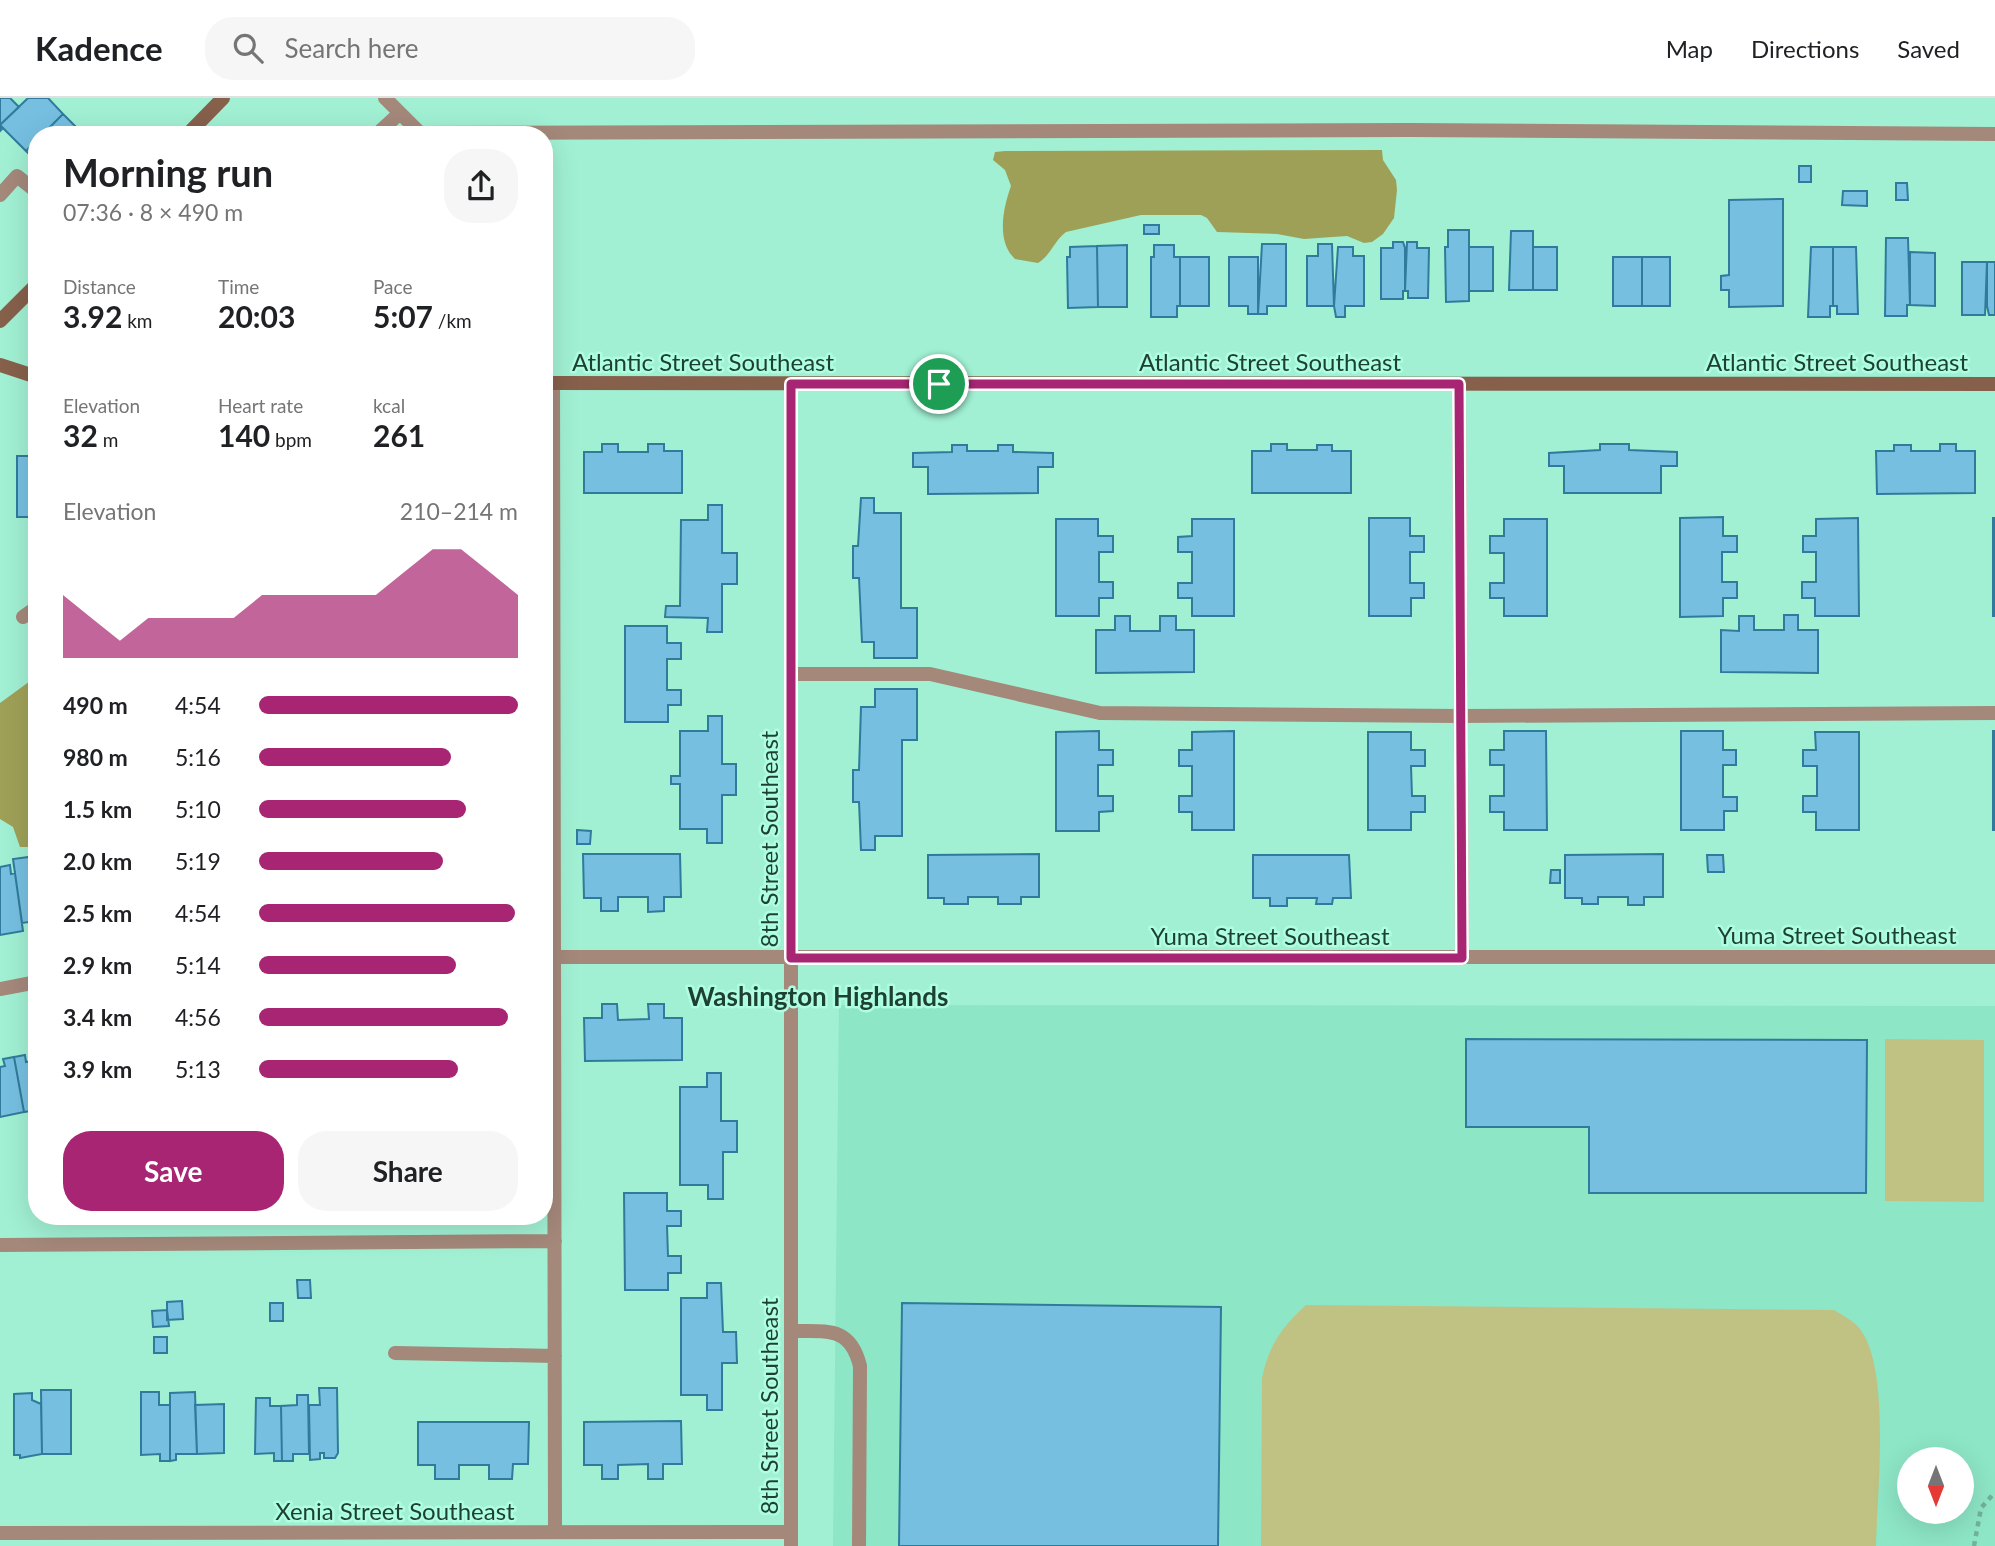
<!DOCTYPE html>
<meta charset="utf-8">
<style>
body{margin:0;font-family:Lato,sans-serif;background:#f6f6f6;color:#202124;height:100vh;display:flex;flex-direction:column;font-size:26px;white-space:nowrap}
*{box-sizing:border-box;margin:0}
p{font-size:23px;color:#757577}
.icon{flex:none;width:38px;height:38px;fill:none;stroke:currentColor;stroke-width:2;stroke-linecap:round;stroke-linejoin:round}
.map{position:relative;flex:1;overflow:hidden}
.side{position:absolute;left:28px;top:28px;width:525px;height:1099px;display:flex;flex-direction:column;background:#fff;border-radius:28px;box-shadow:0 7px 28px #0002}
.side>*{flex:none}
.needle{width:46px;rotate:180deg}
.tools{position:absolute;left:1897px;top:1349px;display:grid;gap:14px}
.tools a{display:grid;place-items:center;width:77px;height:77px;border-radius:50%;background:#fff;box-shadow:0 7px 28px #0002;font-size:35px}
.pin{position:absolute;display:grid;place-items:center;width:60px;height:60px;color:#fff;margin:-30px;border:4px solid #fff;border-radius:50%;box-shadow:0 2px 7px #0007}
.round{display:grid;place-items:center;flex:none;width:74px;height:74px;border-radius:28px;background:#f6f6f6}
.head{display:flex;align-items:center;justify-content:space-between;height:119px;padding:0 35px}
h1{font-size:38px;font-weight:700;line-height:52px}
.figures{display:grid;grid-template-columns:repeat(3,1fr);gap:10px;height:119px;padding:7px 35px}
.figures div{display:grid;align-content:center}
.figures b{font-size:30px;font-weight:700}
.figures small{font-size:19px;font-weight:400}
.figures p{font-size:19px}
.chart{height:196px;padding:14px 35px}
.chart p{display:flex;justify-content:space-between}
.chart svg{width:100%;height:126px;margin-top:7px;fill:#a72572;opacity:.7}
.action{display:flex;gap:14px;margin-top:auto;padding:14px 35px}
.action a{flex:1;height:80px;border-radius:28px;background:#a72572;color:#fff;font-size:28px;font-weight:700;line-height:80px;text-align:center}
.action a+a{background:#f6f6f6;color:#202124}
ul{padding:0 35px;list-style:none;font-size:23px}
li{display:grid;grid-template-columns:112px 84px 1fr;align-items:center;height:52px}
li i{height:18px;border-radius:9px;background:#a72572}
header{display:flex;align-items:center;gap:42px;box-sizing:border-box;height:98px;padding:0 35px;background:#fff;border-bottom:2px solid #e0e0e0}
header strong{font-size:33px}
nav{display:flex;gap:38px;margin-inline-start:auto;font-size:24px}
.search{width:490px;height:63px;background:#f6f6f6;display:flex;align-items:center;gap:18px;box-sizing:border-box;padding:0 24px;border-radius:28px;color:#757577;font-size:26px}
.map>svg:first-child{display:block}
.built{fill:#8de6c6;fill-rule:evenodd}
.green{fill:#c0c284}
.forest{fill:#9fa057}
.building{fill:#76bfe1;stroke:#307b9b;stroke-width:2}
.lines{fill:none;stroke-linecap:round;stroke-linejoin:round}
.path{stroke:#72b19a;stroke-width:4.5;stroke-dasharray:5 5;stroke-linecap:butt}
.lane{stroke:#a4887a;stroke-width:14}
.street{stroke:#a4887a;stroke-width:14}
.secondary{stroke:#86604b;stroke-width:14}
.route-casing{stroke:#fff;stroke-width:14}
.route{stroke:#a72572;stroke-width:9}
.labels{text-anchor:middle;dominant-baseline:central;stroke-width:5;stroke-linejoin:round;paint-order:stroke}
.street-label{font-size:24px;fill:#1e3f34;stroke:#aefee0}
.neighbourhood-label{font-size:26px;font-weight:bold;fill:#1e3f34;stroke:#aefee0}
</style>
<header>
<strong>Kadence</strong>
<div class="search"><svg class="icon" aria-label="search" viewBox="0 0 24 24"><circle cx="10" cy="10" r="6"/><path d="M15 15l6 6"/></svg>Search here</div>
<nav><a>Map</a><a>Directions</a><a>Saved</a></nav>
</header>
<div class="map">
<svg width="1995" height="1448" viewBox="0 0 1995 1448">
<rect width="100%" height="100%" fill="#a1f0d3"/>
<path class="built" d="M839,907l1156,1v540h-1162zM1909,1362h53v52h-53z"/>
<path class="green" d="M1885,941l99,1v162l-99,-1z
M1306,1207l528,5c8,5 20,11 26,19 31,40 17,165 16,217h-615l1,-168c7,-33 19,-50 44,-73z"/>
<path class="forest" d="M1382,52l1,10 13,20 1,10 -3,28 -11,16 -11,8 -8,1 -17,-7 -43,3 -27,-5 -60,-2 -10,-14 -6,-3h-60l-75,17c-12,9 -15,23 -28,31l-23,-4c-19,-18 -12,-51 -4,-73l-6,-16 -12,-10 2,-8 10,-1z
M37,578v171h-17l-7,-20 -13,-8v-116z"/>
<path class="building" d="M0,0h10l9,9 -19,18 3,3 -3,3z
M28,0h20l15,16 -21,21h-5v5l-11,11 -26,-26z
M63,16l21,21h-42z
M37,42v22l-11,-11z
M1799,68h12v16h-12z
M1896,85h11l1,17h-12z
M1843,93h24v15l-25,-1z
M1783,101v107l-54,1v-17h-8v-14l8,-1v-75z
M1144,127h15v9h-15z
M1448,132h21v71l-23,1 -1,-55h3z
M1511,133h22v59h-24z
M1886,140h22l2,67h-3v11h-22z
M1393,144h10l2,6v43h-2v8h-22v-51h12z
M1407,144h10v6h12l-1,50h-20v-7h-3z
M1262,146h24v62h-19v8h-9z
M1318,146h14l2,62h-27v-50h11z
M1127,147v62h-29l-1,-61z
M1154,147h20v12h6v49h-3v11h-26v-60h3z
M1097,148l1,61 -30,1 -1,-51h3v-10z
M1338,149h15v9h11v50h-19v11h-9l-2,-11z
M1469,149h24v44h-24z
M1533,149h24v43h-24z
M1811,149h22v59h-3v11h-22z
M1833,149h23l2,67h-21v-8h-4z
M1910,154l25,1v53l-25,-1z
M1180,159h29v49h-29z
M1229,159h29v57h-10v-8h-19z
M1613,159h29v49h-29z
M1642,159h28v49h-28z
M1962,164h25l-2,53h-23z
M1987,164h8v53h-6l-2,-9z
M602,346h16v8h30v-8h16v7h18v42h-98v-41h18z
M1271,346h16v6h30v-5h15v6h19v42h-99v-42h19z
M1600,346h29v6l48,2v14h-16v27h-97v-27h-15v-13l51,-3z
M1940,346h16v7h19v42l-98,1 -1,-43h18v-6h17v6h29z
M952,347h15v6h31v-6h15v7l40,1v14h-15v26l-110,1v-27h-15v-14l39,-1z
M34,348h3v71h-20v-61h17z
M861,400h13v15h27v95h16v50h-43v-16h-12l-3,-64h-6v-32h5z
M708,407h14v48h15v31h-15v48h-15l1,-14 -43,-1 1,-11h14l1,-86h27z
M1723,419v19h14v16h-15v30h15v16h-14v18l-43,1v-99z
M1369,420h41v18h14v16h-14v31h14v15h-13v18h-42z
M1858,420l1,98h-44v-18h-13v-16h14v-30h-13v-16h13v-17z
M1993,420h2v98h-2z
M1056,421h42v17h15v16h-14v30h14v16h-14v18h-43z
M1192,421h42v97h-42v-18h-14v-15h14v-31h-14v-15l14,-1z
M1504,421h43v97h-43v-18h-14v-15h14v-30h-14v-17h14z
M1784,517h14v15h20v43l-97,-1v-42l18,1v-15h15v14h30z
M1115,518h15v15h30v-15h16v14h18v42l-98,1v-43h19z
M625,528h42v17h14v16h-14v31h14v15h-13v17h-43z
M875,591h42v51h-15v96h-27v14h-14l-2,-48h-6v-32h6l2,-63h14z
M708,618h14v48h14v31h-14v48h-15v-14h-27v-45h-9v-8h9v-45h28z
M1099,633v19h14v15h-15v31h15v15l-14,1v19h-43v-99z
M1234,633v99h-42v-18h-13v-16h13v-30h-13v-16h13v-18z
M1504,633h42l1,99h-43v-18h-14v-16h14v-31h-14v-15h14z
M1681,633h42v19h13v15h-13v32h14v14h-13v19h-43z
M1993,633h2v99h-2z
M1368,634h43v18h14v16h-14l1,30h13v16h-14v18h-43z
M1815,634h44v98h-43v-18h-13v-16h14v-30h-14v-16h13z
M577,732l14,1 -1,13h-13z
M583,756h97l1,43h-17v14l-16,1v-15h-30v14h-17v-13h-17z
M1039,756v43h-18v7h-23v-7h-30v7h-24v-6h-16v-43z
M1663,756v43h-19v8h-16v-8h-30v7h-16v-6h-17v-43z
M1253,757h96l2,43h-18l-1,6h-16l1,-6h-30v8h-17v-8h-17z
M1707,757h16l1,17h-16z
M36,758l1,65 -15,2 -9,-64z
M10,767l1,9 4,-1 8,58 -23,4v-68z
M1551,772h9v13h-10z
M602,906h15l1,16 31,-1 -1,-15h16v14h18v42l-97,1 -1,-43h18z
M1466,941l401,1 -1,153h-277v-66h-123z
M25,957l1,7 11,-2v50l-13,2 -10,-55z
M14,959l10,55 -24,5v-50l5,-1 -2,-7z
M707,975h14v48h16v31h-14v47h-15v-14h-28v-98h27z
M624,1095h43v18h14v15h-14l1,30h13v17h-13v17h-43z
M297,1182h13l1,18h-13z
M707,1185h14l2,49h13l1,31h-15v47h-15v-15h-26v-97h26z
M182,1203l1,18 -16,1v-18z
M270,1205h13v18h-13z
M902,1205l319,4 -3,239h-319z
M167,1212l2,16 -16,1 -1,-16z
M154,1239h13v16h-13z
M319,1290h18l1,65 -3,5h-11v-5h-4v6l-10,1 -1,-55h11z
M41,1292h30v64h-29z
M141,1294h18v13h11v56h-10v-7l-19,1z
M195,1294l2,62h-21v6l-6,1v-68z
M32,1295v7l9,4 1,50 -22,4v-3h-6v-61z
M297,1297h11l1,59h-16v7h-11l-1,-55 16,-1z
M256,1300h14v8h11l1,55h-8v-8l-19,1z
M224,1306v49l-27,1 -2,-49z
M681,1323l1,43h-19v15h-15v-15l-30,1v14h-16v-14h-18v-43z
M418,1324h111l-1,42h-15l-1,15h-23v-14h-30v14h-24v-14h-17z"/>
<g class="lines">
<path class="path" d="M1974,1448l7,-38 14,-16"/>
<path class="lane" d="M385,0l35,35 989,-3 586,4
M376,37l24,-22
M0,97l17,-19 20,16
M553,285l2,1149
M1459,286l3,574
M23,519l14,-10
M791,576h139l170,39 359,3 536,-3
M0,1147l555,-4
M791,1233c35,1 59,-6 69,35l-1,180
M395,1255l160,3"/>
<path class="street" d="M544,859h1451
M0,891l37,-7
M0,1435l791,-1
M791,1448v-1162"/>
<path class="secondary" d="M187,37l36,-37
M0,223l37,-37
M0,267l37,12
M544,285l1451,1"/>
</g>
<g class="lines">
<defs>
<path id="route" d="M791,286h668l3,574h-671z"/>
</defs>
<use href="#route" class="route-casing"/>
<use href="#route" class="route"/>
</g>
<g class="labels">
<g class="street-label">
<text x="703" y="263">Atlantic Street Southeast</text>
<text x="1270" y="263">Atlantic Street Southeast</text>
<text x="1837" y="263">Atlantic Street Southeast</text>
<text transform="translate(768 741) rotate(-90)">8th Street Southeast</text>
<text x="1837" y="836">Yuma Street Southeast</text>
<text x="1270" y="837">Yuma Street Southeast</text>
<text transform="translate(768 1308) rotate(-90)">8th Street Southeast</text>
<text x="395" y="1412">Xenia Street Southeast</text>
</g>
<g class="neighbourhood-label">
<text x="818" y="898">Washington Highlands</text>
</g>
</g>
</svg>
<div class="tools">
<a><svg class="needle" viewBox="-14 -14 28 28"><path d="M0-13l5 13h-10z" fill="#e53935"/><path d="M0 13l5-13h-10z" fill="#757577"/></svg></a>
</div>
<div class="pin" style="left:939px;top:286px;background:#1e9e55"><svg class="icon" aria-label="arrive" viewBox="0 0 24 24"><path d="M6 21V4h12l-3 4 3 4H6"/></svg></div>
<section class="side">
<div class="head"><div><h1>Morning run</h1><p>07:36 · 8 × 490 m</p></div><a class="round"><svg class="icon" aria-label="share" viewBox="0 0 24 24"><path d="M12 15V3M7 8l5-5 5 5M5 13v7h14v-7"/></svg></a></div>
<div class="figures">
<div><p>Distance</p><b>3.92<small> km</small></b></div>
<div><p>Time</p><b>20:03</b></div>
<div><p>Pace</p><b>5:07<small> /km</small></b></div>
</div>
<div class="figures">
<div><p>Elevation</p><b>32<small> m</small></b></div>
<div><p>Heart rate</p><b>140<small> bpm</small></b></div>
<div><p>kcal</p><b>261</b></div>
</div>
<div class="chart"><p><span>Elevation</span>210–214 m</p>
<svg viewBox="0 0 160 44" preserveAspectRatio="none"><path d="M0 44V22L10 30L20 38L30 30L40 30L50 30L60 30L70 22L80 22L90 22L100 22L110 22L120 14L130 6L140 6L150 14L160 22V44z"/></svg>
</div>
<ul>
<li><b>490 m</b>4:54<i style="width:100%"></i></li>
<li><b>980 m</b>5:16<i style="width:74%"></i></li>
<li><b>1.5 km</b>5:10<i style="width:80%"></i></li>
<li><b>2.0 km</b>5:19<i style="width:71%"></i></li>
<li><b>2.5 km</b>4:54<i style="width:99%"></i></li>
<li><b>2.9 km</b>5:14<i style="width:76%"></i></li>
<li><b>3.4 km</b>4:56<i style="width:96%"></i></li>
<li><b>3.9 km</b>5:13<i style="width:77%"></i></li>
</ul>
<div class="action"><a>Save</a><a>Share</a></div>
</section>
</div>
